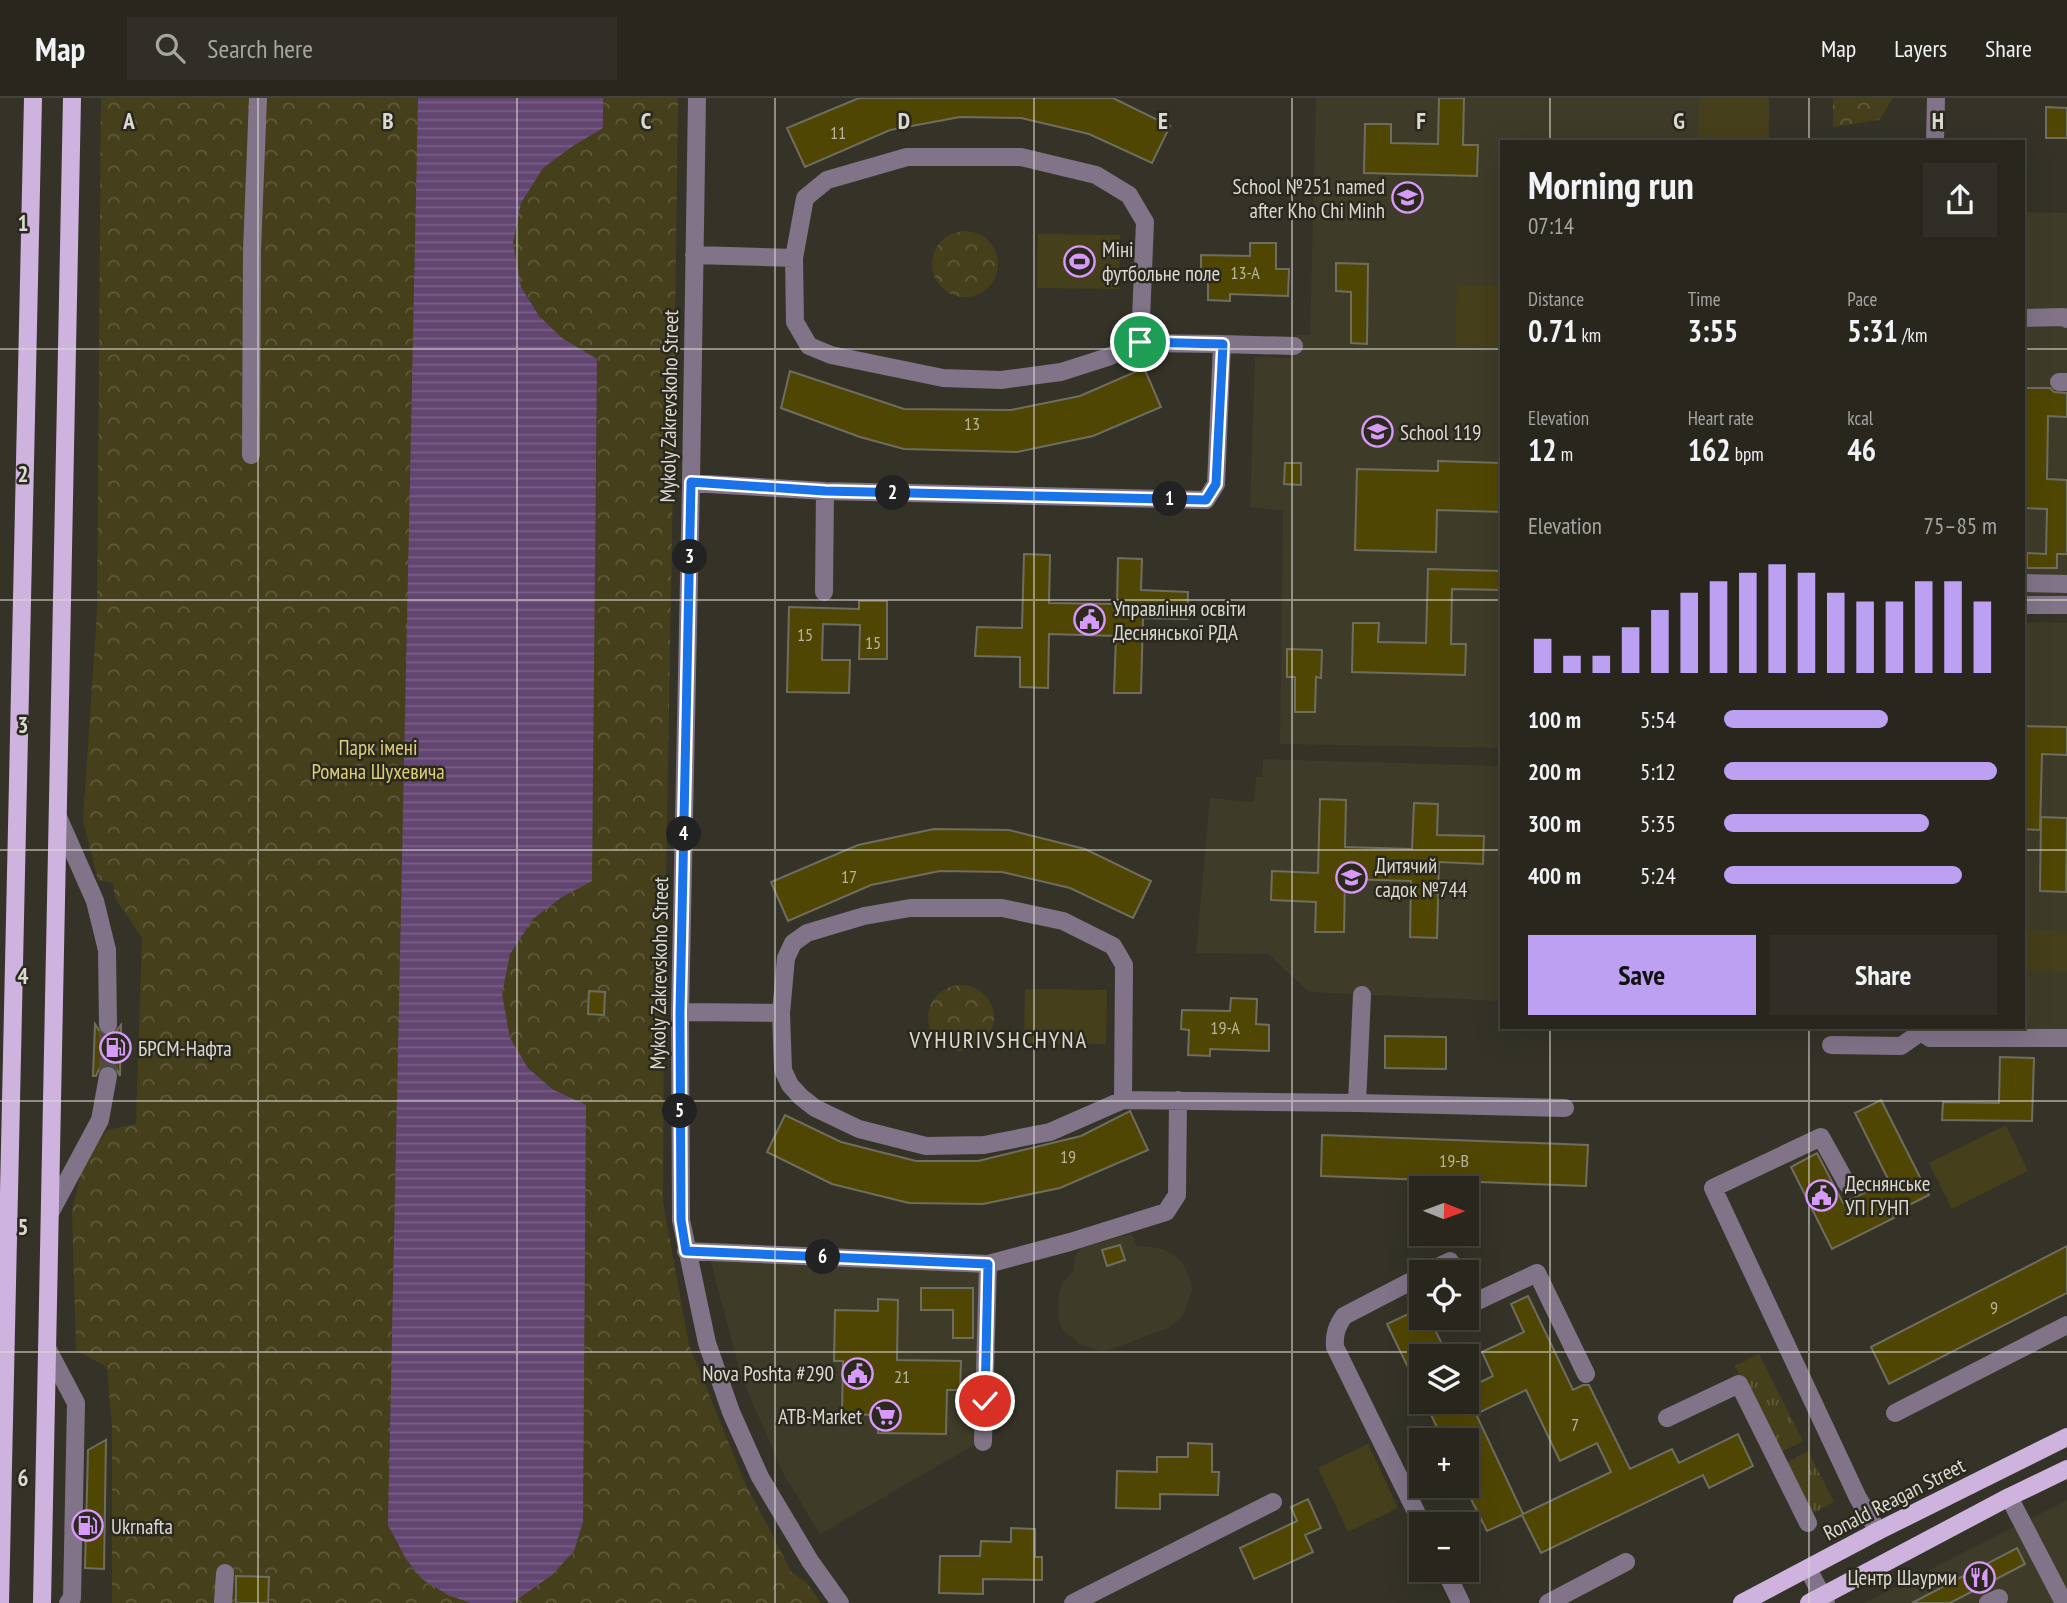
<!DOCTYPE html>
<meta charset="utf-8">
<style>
body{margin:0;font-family:"PT Sans Narrow",sans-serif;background:#302e26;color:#f1f3f6;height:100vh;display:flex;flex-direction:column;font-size:26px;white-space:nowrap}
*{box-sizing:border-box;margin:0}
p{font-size:23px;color:#a5a5a4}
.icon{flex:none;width:38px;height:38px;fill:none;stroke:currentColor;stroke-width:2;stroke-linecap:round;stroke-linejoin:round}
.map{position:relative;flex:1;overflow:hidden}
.sheet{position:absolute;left:1500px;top:42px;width:525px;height:889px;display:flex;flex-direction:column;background:#28261d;border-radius:0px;box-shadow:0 7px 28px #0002,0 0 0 2px #44433b}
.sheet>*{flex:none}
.needle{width:46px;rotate:91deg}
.tools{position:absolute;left:1409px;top:1078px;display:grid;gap:14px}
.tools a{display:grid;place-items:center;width:70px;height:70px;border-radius:0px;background:#28261d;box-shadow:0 7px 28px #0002,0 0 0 2px #44433b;font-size:35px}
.pin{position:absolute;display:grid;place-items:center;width:60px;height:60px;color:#fff;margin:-30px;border:4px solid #fff;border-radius:50%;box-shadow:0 2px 7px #0007}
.km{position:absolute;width:35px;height:35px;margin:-18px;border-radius:50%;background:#222;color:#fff;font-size:19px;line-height:35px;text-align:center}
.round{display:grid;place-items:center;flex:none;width:74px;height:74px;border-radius:0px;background:#302e26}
.overview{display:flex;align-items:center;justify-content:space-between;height:119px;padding:0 28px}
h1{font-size:38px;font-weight:700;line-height:52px}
.metrics{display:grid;grid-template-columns:repeat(3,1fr);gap:10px;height:119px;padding:7px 28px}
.metrics div{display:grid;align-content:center}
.metrics b{font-size:30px;font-weight:700}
.metrics small{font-size:19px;font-weight:400}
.metrics p{font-size:19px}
.chart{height:196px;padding:14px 28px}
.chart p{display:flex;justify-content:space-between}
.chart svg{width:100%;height:126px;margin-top:7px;stroke:#bca0f2;stroke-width:6}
.primary-button{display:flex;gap:14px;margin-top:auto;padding:14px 28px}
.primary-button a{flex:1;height:80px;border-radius:0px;background:#bca0f2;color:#111;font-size:28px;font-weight:700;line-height:80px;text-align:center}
.primary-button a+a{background:#302e26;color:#f1f3f6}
ul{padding:0 28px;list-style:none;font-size:23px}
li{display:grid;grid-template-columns:112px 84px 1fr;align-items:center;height:52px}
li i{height:18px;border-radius:9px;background:#bca0f2}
header{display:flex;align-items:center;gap:42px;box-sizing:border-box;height:98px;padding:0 35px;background:#28261d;border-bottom:2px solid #44433b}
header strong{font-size:33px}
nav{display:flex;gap:38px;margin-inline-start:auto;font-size:24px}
.search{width:490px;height:63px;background:#302e26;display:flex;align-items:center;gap:18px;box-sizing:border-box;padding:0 24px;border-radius:0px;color:#a5a5a4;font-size:26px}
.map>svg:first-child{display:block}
.built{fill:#3e3b29}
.grass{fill:url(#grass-tufts)}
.park{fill:url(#park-crowns)}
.garden{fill:#463f1b}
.water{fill:url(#water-rules)}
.building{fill:#504603;stroke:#6f6d60;stroke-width:2;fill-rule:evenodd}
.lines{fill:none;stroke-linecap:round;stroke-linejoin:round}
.minor-tunnel{stroke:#4e4c41;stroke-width:18;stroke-dasharray:18 9;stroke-linecap:butt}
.minor{stroke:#817388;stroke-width:18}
.major{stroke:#cfb3df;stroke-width:18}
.route-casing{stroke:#fff;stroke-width:14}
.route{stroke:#1a73e8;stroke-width:9}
.grid{fill:none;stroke:#dad9d2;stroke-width:2;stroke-opacity:0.55}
.labels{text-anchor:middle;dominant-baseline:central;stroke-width:5;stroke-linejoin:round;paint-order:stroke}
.number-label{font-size:18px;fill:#b8b49e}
.poi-label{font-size:21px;fill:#dad9d2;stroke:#2b291e;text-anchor:start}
.street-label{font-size:21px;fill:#dad9d2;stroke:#2b291e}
.park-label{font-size:21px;fill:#dece78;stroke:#2b291e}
.neighbourhood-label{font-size:23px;letter-spacing:2px;fill:#dad9d2;stroke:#2b291e}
.grid-label{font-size:23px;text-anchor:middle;font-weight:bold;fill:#dad9d2;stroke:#2b291e;stroke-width:5;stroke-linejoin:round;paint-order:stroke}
</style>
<header>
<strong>Map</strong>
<div class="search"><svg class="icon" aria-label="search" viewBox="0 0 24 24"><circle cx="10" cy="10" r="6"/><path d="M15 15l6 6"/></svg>Search here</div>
<nav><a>Map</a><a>Layers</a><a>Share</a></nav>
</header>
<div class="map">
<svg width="2067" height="1505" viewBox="0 0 2067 1505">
<defs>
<pattern id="grass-tufts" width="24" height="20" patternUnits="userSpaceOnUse" patternTransform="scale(1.75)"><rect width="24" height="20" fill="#463f1b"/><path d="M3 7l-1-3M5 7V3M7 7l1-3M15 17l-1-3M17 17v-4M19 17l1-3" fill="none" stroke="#605a3b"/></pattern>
<pattern id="park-crowns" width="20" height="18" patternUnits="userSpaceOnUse" patternTransform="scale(1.75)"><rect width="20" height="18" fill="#463f1b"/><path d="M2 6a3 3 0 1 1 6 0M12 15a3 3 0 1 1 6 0" fill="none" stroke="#605a3b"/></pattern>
<pattern id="water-rules" width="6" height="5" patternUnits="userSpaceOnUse" patternTransform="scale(1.75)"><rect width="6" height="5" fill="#624571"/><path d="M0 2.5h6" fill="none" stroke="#785f84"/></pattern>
</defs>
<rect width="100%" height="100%" fill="#353327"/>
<path class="built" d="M1316,0h453v44h-267l-1,606 -221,-4 3,-233 -33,-4 5,-150 38,1 1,-23h16z
M2023,114l44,1v386l-44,-1z
M2023,524l44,1v407l-115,-3h71z
M1263,661l238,7v235l-192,-9 -41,-38 -72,-1 14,-155 44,4 2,-25h6z
M1132,1136l5,12 15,1 13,3 12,7 8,10 5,12 2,11 -7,21 -6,9 -11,8 -56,21 -11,2 -20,-6 -19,-16 -4,-13 1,-25 4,-9 10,-10 2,-16 7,-9z
M709,1157l277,11 -5,175 -161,93 -37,-61 -42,-97z
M2067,1402v103h-203z"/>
<path class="grass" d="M1759,1256l44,87 -24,12 -44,-87z
M1808,1353l26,51 -24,13 -26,-51z"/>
<path class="park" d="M101,0h577l-5,377 -9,520 -1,207 26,143 55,136 48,92 14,9 15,21h-709v-176l-5,-60 -31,-17 -4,-139 11,-47 24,-34 29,-6 6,-186 -27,-40 -2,-15 -15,-3 -15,-60 14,-207z
M1833,0h60l-14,22 -46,7z
M932 166a33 33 0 1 1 66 0a33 33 0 1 1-66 0Z
M928 920a33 33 0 1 1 66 0a33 33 0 1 1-66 0Z"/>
<path class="garden" d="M1699,0h70v44h-71z
M1038,136l82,1 -1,54 -82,-1z
M1457,187l44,1v62l-46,-1z
M2023,832l44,1v41l-44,-1z
M1025,891l82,1 -1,54 -82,-1z
M2006,1027l22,46 -76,38 -23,-46z
M1368,1346l30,64 -50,24 -30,-64z"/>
<path class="water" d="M418,0h185v30l-30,18 -30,22 -22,35 -8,40 8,44 18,29 23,22 35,21 -5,522 -30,16 -29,22 -23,35 -8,40 8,44 18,30 24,21 34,16 -3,417 -9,29 -22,24 -40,28h-41l-23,-8 -26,-16 -16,-20 -18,-34z"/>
<path class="building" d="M859,0h254l57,28 -18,37 -63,-29 -68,-16 -61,-1 -70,13 -85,37 -18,-39z
M1439,0h25l-1,47h15l-1,31 -113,-3 1,-49h26v19l47,1z
M2046,9l21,1v30h-21z
M1250,145h26v26h13l-1,27 -58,-2v7l-22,-1v-26h-7v-19l49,1z
M1336,165l32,1 -1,80 -16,-1v-51l-15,-1z
M1144,270l17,39 -68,29 -76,16 -113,-3 -44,-12 -79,-29 9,-37 114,38 107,1 69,-14z
M2023,290h27l4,4 13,1v24l-19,-1 -1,63 20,1v74h-10v14h-30v-15l19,1 1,-45 -24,-1 3,-93h-3z
M1438,363l64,2v49l-65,-2 -1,42 -81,-2 2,-81 81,2z
M1285,365h16v22l-17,-1z
M1024,456l26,1 -1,48 68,1 1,-46 24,1 -1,31 47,2 -1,27 -44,-1 -2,75h-27l2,-57 -67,-2 -1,54 -28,-1v-30l-45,-1 2,-29 45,1z
M1428,471l74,2v19l-50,-1 -1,55h15l-1,31 -113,-3 1,-49h26l-1,19 48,1z
M859,503h28v58h-28l1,-34 -37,-1 -1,36h28l-1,33 -62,-1 2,-85 70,2z
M1287,551l35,1 -1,28 -5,-1 -1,35h-20v-35h-8z
M2023,628l44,1v28l-25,-1 -2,76 -17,-1z
M1320,701l26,1 -1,47 67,2 2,-46 24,1 -1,31 47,1 -1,28 -44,-2 -2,76 -27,-1 1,-56 -66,-2 -1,53h-29l1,-30 -45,-2 1,-29 46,2z
M2041,719l26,1 -1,74 -26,-1z
M934,731l75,1 76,19 66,32 -18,37 -63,-30 -68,-16 -62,-1 -69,14 -83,36 -17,-39 87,-37z
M589,893l16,1 -1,23 -16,-1z
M1231,900l26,1 -1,25 13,1v26l-59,-2v7l-22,-1 1,-25 -8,-1 1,-19 48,1z
M95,926l7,11 5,1 7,-2 7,-9 -1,51 -4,-8 -7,-3 -5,1 -5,3 -3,7h-3z
M1385,938l61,1v32l-61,-1z
M2000,959l34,1 -2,63 -90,-1 1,-18 56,1z
M1881,1002l48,95 -38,19 3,4 -62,31 -41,-82 26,-14 26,50 46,-22 -34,-68z
M1130,1013l18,39 -88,38 -77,16 -74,-1 -77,-19 -65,-32 18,-37 56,27 75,19h62l103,-25z
M1322,1037l266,10 -2,41 -265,-10z
M1120,1147l5,15 -18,6 -5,-16z
M2067,1148v47l-178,91 -18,-37z
M921,1190h52v50h-20v-28h-32z
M1528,1198l45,94 10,-5h6l41,84 42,-20 7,14 59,-29 15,32 -44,22 -6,-13 -162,78 -19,-38 -35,16 -21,-42v-49h-23l-18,-38h41v-13l27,-13 -11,-24 42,-20 -13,-28zM1526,1292l34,71 37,-18 14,29 -88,42 -47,-100z
M878,1201l20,1 -1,60 64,1 -1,29h-13l-1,44 -68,-1v-18l-36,-1 1,-53h-9l1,-51 43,1z
M1421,1210v10h8l19,38h-27v38l-34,-70z
M106,1342l-2,129 -19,-1 3,-118z
M1188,1345l24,1v28h7l-1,23 -58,-1v15l-44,-1 1,-37 40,1v-15h31z
M1308,1401l13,29 -16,7 8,17 -59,27 -14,-31 57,-27 -6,-14z
M1011,1430l24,1v28h7v23l-59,-1v15l-44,-1 1,-37h40l1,-15 30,1z
M2017,1450l8,16 -75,39h-38z
M236,1478l33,1 -1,26h-32z"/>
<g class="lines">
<path class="minor-tunnel" d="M108,978v-51"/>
<path class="minor" d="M697,0l-6,385 -11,529 1,208 26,123 24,69 29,65 50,84 30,42
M1935,44l1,-44
M694,157l100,3
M2023,220l41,-1 3,2
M1222,246l72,2
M2059,284h8
M251,357l1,-204 6,-153
M691,385l134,8 381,9 10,-16 6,-140 -82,-1 -32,14 -47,15 -60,8 -58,-2 -112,-23 -22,-9 -14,-24 -1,-64 11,-60 22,-18 80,-23h114l75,18 33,20 16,27 -5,121
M2023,485l44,1
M824,494l1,-101
M2023,507h44
M58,719l37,84 12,49 1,75
M680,914l101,1 5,-55 7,-15 14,-10 57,-17 46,-8h92l61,13 50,25 11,19 -1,135 234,3 208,5
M781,915l2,57 7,15 11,12 14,11 44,21 67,17 58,-1 66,-13 73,-32
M1918,929l3,5 9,6h137
M1831,947l70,1 20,-14
M1357,1005l5,-108
M1847,1086l-26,-47 -108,51 145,310 20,33
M50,1115l50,-93 8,-44
M686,1153l302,13 82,-22 96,-30 11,-17 1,-95
M1427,1174l23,-11 6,11
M1421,1178l-77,40c-7,10 -10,18 -9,31l87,177
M1466,1194l7,11 64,-30 49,101
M47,1250l29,55 -4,195 -4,5
M1895,1315l172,-88
M1667,1320l72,-34 69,139
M983,1344l5,-178
M2009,1399l55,106
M1808,1471l18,34
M1445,1472l16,33
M223,1505l2,-30
M1073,1505l200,-101
M1548,1505l78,-41
M1988,1505l11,-5"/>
<path class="major" d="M0,1505l33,-1505
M42,1505l30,-1505
M1742,1505l136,-72 189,-94
M1809,1505l200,-106 58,-28"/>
</g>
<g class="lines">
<defs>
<path id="route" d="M985,1303l3,-137 -302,-13 -5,-31 -1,-208 11,-530 134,9 381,9 10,-16 7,-140 -83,-2"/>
</defs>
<use href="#route" class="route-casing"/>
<use href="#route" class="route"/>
</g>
<path class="grid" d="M258,0v1505M517,0v1505M775,0v1505M1034,0v1505M1292,0v1505M1550,0v44M1809,0v44M0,251h1502M2023,251h44M0,502h1502M2023,502h44M0,752h1502M2023,752h44M1550,929v576M1809,929v576M0,1003h2067M0,1254h2067"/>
<defs>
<symbol id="school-ring" viewBox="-11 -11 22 22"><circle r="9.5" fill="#2b291e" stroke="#d89af8" stroke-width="1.5"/><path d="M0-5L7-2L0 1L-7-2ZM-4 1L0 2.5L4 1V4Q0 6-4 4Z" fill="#d89af8"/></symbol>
<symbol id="stadium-ring" viewBox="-11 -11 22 22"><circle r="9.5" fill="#2b291e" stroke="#d89af8" stroke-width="1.5"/><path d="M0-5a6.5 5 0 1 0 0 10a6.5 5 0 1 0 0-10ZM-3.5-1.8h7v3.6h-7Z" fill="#d89af8"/></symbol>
<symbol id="civic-ring" viewBox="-11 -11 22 22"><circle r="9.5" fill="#2b291e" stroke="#d89af8" stroke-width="1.5"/><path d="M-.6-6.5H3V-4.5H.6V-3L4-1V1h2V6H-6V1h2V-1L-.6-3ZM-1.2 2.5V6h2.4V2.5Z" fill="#d89af8"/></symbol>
<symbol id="fuel-ring" viewBox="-11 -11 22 22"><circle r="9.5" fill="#2b291e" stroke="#d89af8" stroke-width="1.5"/><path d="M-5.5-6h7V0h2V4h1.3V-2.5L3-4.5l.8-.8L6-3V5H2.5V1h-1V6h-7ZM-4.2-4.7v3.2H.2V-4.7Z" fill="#d89af8"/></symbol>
<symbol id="supermarket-ring" viewBox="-11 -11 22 22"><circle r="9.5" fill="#2b291e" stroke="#d89af8" stroke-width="1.5"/><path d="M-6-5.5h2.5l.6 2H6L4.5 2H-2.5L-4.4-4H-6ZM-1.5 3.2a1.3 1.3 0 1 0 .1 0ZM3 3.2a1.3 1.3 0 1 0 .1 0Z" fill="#d89af8"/></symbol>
<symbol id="restaurant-ring" viewBox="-11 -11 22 22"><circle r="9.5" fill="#2b291e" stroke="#d89af8" stroke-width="1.5"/><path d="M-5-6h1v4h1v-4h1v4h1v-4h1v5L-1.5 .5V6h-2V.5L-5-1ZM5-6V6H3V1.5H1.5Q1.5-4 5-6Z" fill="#d89af8"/></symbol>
</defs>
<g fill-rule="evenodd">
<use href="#school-ring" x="1390" y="82" width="35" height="35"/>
<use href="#stadium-ring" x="1062" y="146" width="35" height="35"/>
<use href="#school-ring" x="1360" y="316" width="35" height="35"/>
<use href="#civic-ring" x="1072" y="504" width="35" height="35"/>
<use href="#school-ring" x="1334" y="762" width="35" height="35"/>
<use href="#fuel-ring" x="98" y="932" width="35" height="35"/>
<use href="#civic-ring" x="1804" y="1080" width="35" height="35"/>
<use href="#civic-ring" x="840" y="1258" width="35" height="35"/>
<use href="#supermarket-ring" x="868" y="1300" width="35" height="35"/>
<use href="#fuel-ring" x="70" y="1410" width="35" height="35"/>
<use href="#restaurant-ring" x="1962" y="1462" width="35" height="35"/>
</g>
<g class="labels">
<g class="number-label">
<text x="838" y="34">11</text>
<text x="1245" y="174">13-А</text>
<text x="972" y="325">13</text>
<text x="805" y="536">15</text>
<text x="873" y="544">15</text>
<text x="849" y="778">17</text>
<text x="1225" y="929">19-А</text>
<text x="1068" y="1058">19</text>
<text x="1454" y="1062">19-В</text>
<text x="1994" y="1209">9</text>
<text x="902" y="1278">21</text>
<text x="1575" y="1326">7</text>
</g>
<g class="poi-label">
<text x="1385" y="88" text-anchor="end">School №251 named<tspan x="1385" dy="24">after Kho Chi Minh</tspan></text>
<text x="1102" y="151">Міні<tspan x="1102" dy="24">футбольне поле</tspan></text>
<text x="1400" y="334">School 119</text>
<text x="1113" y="510">Управління освіти<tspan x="1113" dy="24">Деснянської РДА</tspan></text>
<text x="1375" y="767">Дитячий<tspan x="1375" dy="24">садок №744</tspan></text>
<text x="138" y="950">БРСМ-Нафта</text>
<text x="1845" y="1085">Деснянське<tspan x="1845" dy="24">УП ГУНП</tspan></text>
<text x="834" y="1275" text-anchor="end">Nova Poshta #290</text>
<text x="862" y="1318" text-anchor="end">ATB-Market</text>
<text x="111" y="1428">Ukrnafta</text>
<text x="1957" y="1479" text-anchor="end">Центр Шаурми</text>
</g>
<g class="street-label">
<text transform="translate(669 308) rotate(-89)">Mykoly Zakrevskoho Street</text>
<text transform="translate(659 875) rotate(-89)">Mykoly Zakrevskoho Street</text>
<text transform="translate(1894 1401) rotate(-27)">Ronald Reagan Street</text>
</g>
<g class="park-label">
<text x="378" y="649">Парк імені<tspan x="378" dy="24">Романа Шухевича</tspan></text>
</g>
<g class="neighbourhood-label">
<text x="999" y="941">VYHURIVSHCHYNA</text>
</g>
</g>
<g class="grid-label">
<text x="129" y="31">A</text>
<text x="388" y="31">B</text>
<text x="646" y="31">C</text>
<text x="904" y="31">D</text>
<text x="1163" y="31">E</text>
<text x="1421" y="31">F</text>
<text x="1679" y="31">G</text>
<text x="1938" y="31">H</text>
<text x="23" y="133">1</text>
<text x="23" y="384">2</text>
<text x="23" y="635">3</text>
<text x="23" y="886">4</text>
<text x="23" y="1137">5</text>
<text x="23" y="1388">6</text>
</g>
</svg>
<div class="tools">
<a><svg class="needle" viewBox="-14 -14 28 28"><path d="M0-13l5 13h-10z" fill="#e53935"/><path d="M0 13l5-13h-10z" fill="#a5a5a4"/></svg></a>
<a><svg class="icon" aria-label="locate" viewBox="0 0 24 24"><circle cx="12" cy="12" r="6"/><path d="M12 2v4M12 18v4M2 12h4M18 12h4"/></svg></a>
<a><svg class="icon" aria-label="layers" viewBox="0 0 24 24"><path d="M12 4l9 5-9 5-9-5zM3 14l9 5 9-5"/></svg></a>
<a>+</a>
<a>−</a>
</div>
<div class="pin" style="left:1140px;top:244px;background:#1e9e55"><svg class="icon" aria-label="arrive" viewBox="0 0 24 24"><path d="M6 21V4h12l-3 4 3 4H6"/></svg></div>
<div class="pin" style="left:985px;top:1303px;background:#d93025"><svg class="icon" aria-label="check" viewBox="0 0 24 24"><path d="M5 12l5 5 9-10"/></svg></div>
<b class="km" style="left:1170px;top:401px">1</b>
<b class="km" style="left:893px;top:395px">2</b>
<b class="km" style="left:690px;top:459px">3</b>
<b class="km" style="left:684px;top:736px">4</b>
<b class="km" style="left:680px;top:1013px">5</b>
<b class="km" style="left:823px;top:1159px">6</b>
<section class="sheet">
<div class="overview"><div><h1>Morning run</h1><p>07:14</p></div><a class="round"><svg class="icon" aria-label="share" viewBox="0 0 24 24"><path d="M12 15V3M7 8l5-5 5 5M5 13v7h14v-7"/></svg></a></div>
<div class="metrics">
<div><p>Distance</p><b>0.71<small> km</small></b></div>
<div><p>Time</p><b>3:55</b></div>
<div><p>Pace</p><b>5:31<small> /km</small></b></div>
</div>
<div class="metrics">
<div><p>Elevation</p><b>12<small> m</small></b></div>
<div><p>Heart rate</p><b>162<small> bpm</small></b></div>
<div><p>kcal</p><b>46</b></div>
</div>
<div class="chart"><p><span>Elevation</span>75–85 m</p>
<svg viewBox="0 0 160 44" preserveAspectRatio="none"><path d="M5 44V32M15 44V38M25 44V38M35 44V28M45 44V22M55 44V16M65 44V12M75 44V9M85 44V6M95 44V9M105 44V16M115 44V19M125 44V19M135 44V12M145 44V12M155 44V19"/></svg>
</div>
<ul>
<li><b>100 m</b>5:54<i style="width:60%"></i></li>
<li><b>200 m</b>5:12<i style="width:100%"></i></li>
<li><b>300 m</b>5:35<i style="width:75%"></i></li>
<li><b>400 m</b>5:24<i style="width:87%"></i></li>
</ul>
<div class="primary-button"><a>Save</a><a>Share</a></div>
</section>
</div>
